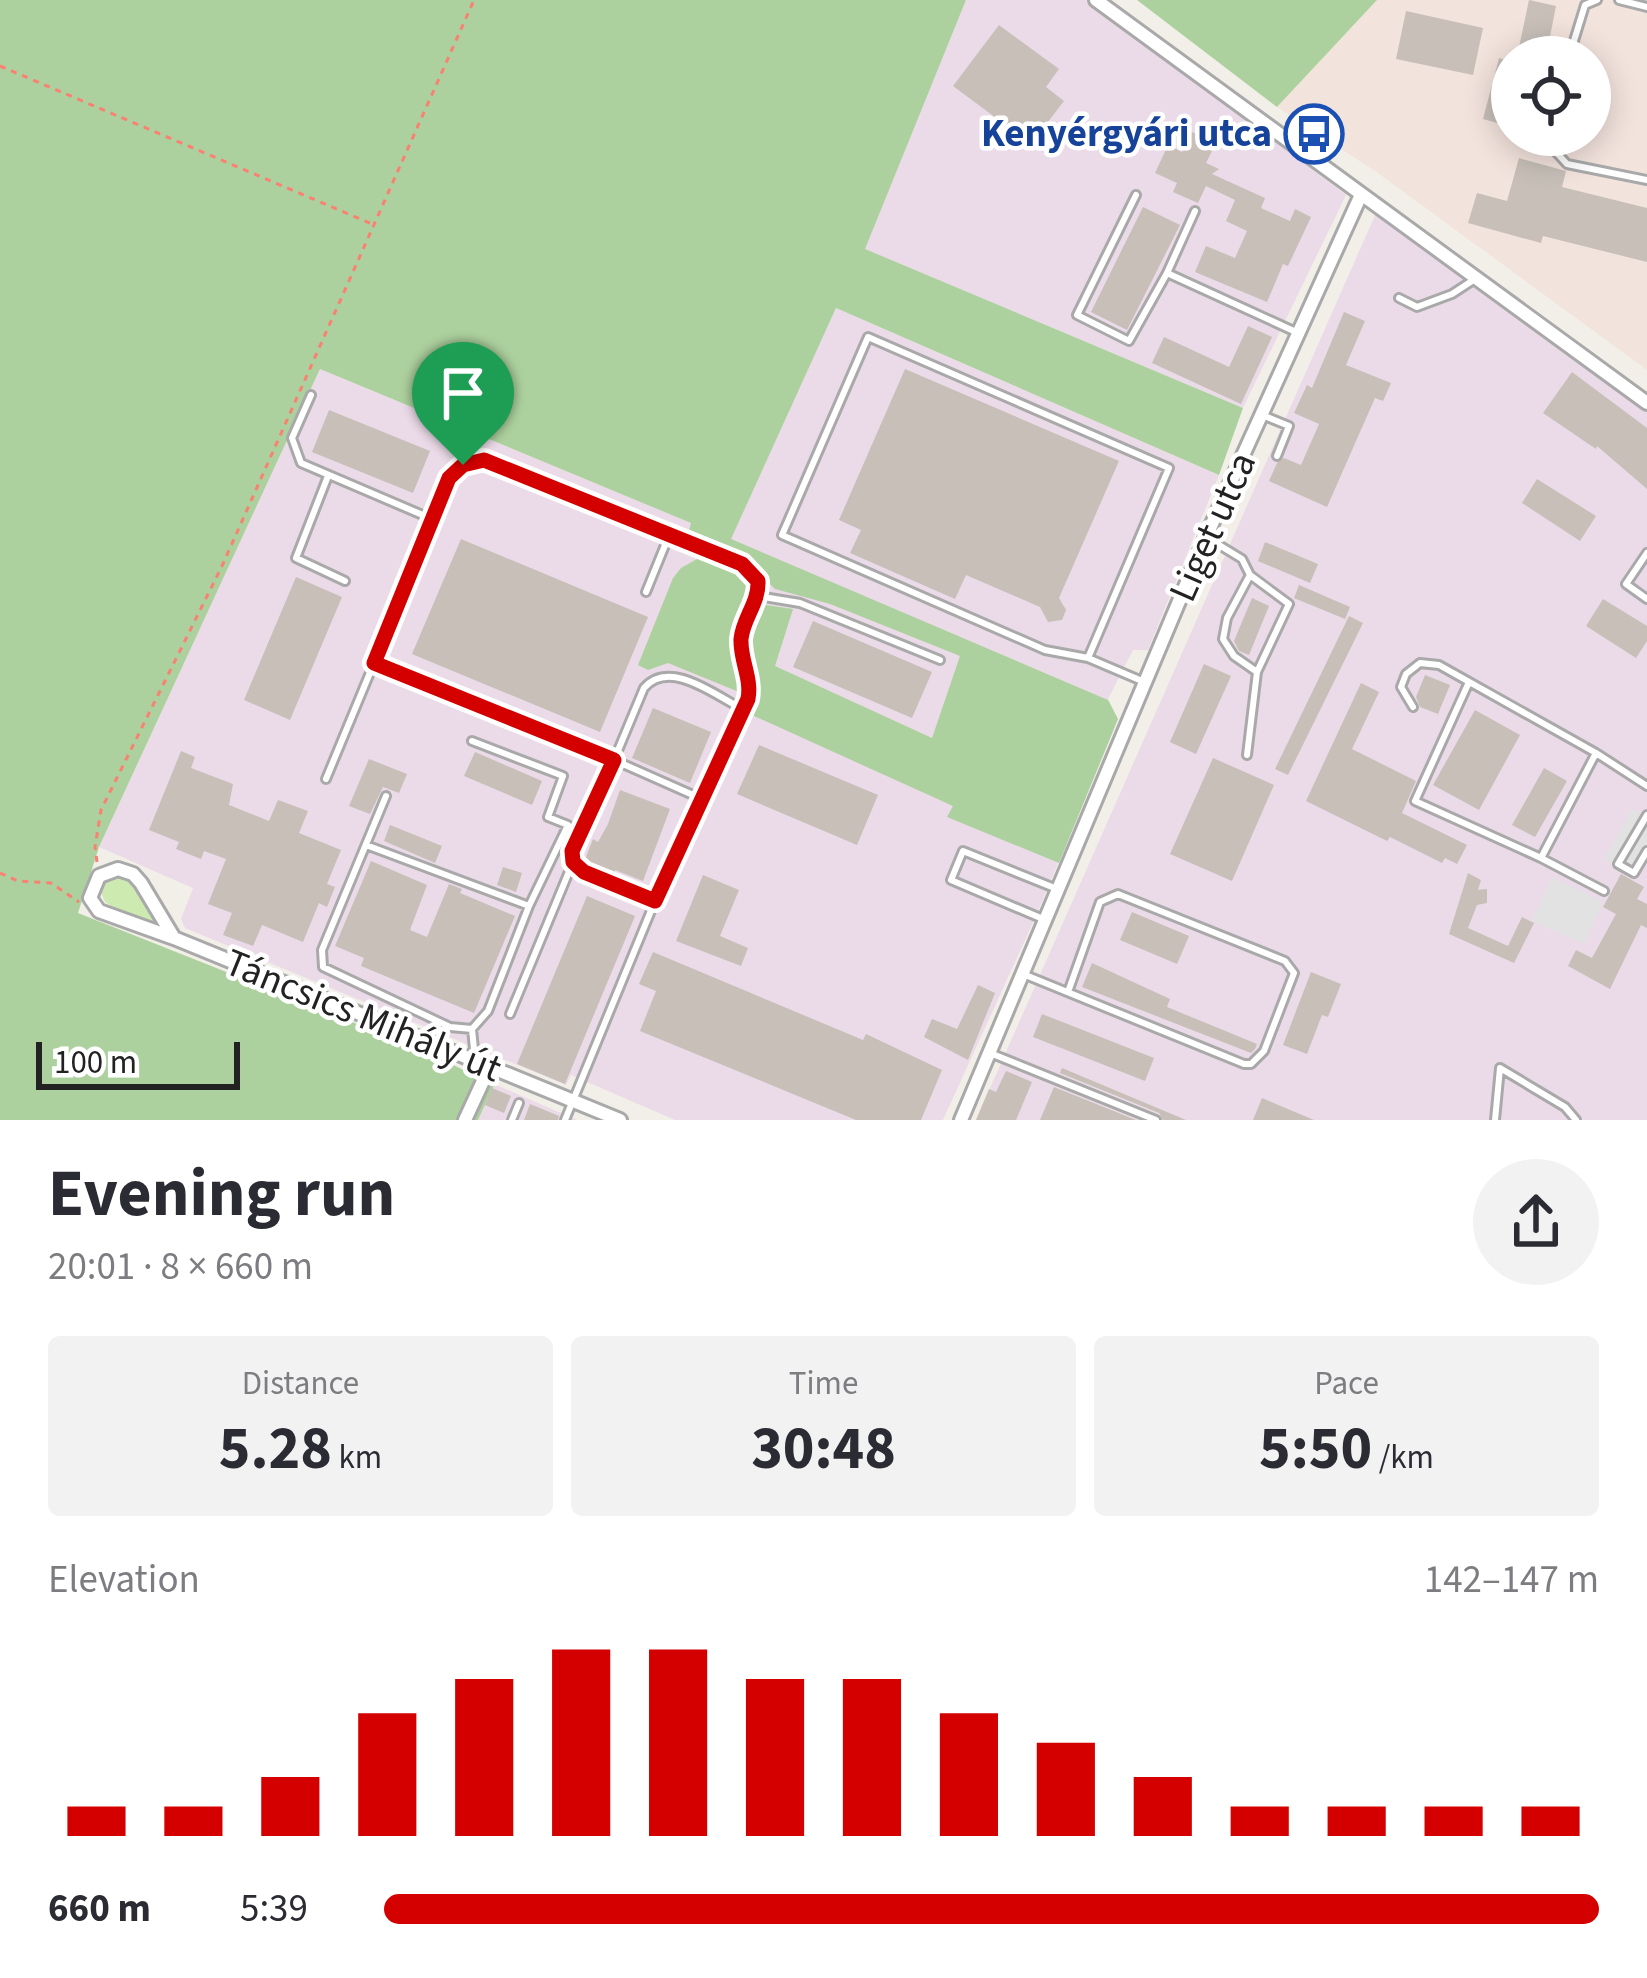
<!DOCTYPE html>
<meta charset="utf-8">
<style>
body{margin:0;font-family:"Source Sans 3",sans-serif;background:#f2f2f3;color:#2b2b33;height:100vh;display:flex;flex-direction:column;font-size:45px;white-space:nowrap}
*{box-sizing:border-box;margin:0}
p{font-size:39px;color:#7c7c81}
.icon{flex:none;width:66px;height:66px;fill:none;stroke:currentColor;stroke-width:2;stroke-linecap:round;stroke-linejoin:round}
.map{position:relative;height:1120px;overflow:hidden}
.panel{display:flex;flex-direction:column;background:#fff;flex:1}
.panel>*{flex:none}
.tools{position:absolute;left:1491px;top:36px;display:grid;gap:24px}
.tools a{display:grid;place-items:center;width:120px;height:120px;border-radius:50%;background:#fff;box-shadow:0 6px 30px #0003;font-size:60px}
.scale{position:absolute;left:36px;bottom:30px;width:204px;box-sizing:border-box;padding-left:12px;border:6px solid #222;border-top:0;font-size:33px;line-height:42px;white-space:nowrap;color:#222;-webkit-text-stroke:9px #fff;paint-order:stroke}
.pin{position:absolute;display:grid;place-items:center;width:102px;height:102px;color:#fff;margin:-123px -51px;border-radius:50% 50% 50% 0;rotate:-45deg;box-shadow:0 0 12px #0007}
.pin .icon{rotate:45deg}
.round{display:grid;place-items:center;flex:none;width:126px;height:126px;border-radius:63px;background:#f2f2f3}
.summary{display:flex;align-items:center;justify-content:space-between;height:204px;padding:0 48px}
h1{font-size:66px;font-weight:700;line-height:90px}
.stats{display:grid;grid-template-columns:repeat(3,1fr);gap:18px;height:204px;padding:12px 48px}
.stats div{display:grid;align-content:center;border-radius:12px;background:#f2f2f3;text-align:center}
.stats b{font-size:60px;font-weight:700}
.stats small{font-size:33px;font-weight:400}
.stats p{font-size:33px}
.chart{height:336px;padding:24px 48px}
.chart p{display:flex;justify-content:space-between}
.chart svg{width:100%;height:216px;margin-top:12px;stroke:#d40000;stroke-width:6}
ul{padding:0 48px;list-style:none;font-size:39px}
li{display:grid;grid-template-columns:192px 144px 1fr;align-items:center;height:90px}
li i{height:30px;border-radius:15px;background:#d40000}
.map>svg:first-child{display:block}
.industrial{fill:#ebdbe8}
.military{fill:#f3e3dd;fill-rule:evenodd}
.grass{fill:#cdebb0}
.forest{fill:#add19e}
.parking{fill:#e2e2e2}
.building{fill:#c7bfb8}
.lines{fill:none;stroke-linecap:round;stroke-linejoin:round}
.service-casing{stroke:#a9a9a9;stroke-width:12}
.minor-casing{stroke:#a9a9a9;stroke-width:18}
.path{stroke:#fa8072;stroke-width:3;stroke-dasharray:6 6;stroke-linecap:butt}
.service{stroke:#fff;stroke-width:6}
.minor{stroke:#fff;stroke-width:12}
.route-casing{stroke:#fff;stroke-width:24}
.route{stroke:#d40000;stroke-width:15}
.labels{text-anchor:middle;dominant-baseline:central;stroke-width:9;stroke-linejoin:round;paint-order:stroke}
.transit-label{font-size:39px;font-weight:bold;fill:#164399;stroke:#fff;text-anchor:end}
.street-label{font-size:39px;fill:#222;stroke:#fff}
</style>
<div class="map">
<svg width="1647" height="1120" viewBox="0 0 1647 1120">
<rect width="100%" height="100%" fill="#f2efe9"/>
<path class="industrial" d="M966,0h120l260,195 -103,213 -379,-159z
M1376,213l271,197v710h-671z
M836,308l383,167 -71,175h-15l-25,49 10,20 -82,197 -93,204h-268l-104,-45 -5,10 -381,-157 -4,-9 12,-31 -94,-41 221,-478 410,170z
M494,1084l83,36h-99z"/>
<path class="military" d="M1377,0h270v370l-272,-199 -98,-64zM1512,57h78v78h-78z"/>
<path class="grass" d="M113,873l21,7 29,49 -35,-13 -23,-14 -5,-13z"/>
<path class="forest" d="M0,0h966l-101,249 378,159 -24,67 -383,-167 -105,231 377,161 10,19 -59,144 -112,-46 6,-11 -199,-90c2,-36 -19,-84 12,-111l27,4 -18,57 157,72 28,-82 -130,-52 -55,-15 -38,-37 -49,-17 3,-12 -371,-154 -221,478 -21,66 347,138 69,34 -16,35h-478z
M1137,0h240l-100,107z
M697,559c14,0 24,2 37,9 30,17 3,44 1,68 -2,20 11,39 4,56l-71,-29 -20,7 -10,-5 35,-87 8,-10z"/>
<path class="parking" d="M1632,809l15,8v44l-10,18 -33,-19z
M1552,877l51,25 -19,42 -52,-23z"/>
<path class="building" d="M1529,0l27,6 -10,51h-29z
M1406,11l77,17 -10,47 -77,-16z
M999,25l60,44 -13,18 18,14 -33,43 -78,-58z
M1499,58l13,4v65l-29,-8z
M1192,132l24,11 -10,20 13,6 -7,5 53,24 -4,10 29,13 5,-12 16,8 -23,49 -5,-2 -16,38 -72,-30 11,-26 29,12 12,-27 -21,-10 9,-21 -29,-14 -8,17 -25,-11 4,-9 -22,-10 13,-28 14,7z
M1519,158l47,13 -4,16 85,21v54l-104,-26 -2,7 -73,-20 9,-30 30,8z
M1143,207l37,18 -53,105 -36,-18z
M1344,312l21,9 -19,44 45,18 -8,18 -8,-3 -48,109 -58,-26 8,-18 7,-5 17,7 18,-41 -25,-11 13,-28 5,3z
M1248,326l24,11 -31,67 -89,-41 12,-26 65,30z
M905,369l214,92 -60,137 7,12 -4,10 -14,2 -8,-15 -74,-32 -11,24 -105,-46 11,-23 -22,-10z
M1572,372l75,56v61l-50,-43 -1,3 -53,-36z
M329,410l101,41 -17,42 -101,-41z
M1537,479l59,37 -16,25 -58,-38z
M461,539l187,78 -48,115 -188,-78z
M1265,542l53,22 -8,19 -52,-22z
M296,577l46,20 -52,123 -46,-20z
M1299,585l51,22 -5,12 -51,-21z
M1252,598l17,8 -20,49 -10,-4 -5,-10z
M1603,599l44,27v15l-11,17 -50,-32z
M1349,616l14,7 -75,152 -13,-6z
M813,621l119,51 -20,46 -119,-51z
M1204,664l27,12 -35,78 -26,-12z
M1425,675l25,10 -12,29 -18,-7 -4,-10z
M1361,683l18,9 -27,57 64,32 -14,32 65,32 -10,19 -12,-6 -3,5 -52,-26 -3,4 -81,-40z
M653,708l58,24 -21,51 -58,-25z
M1475,710l45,25 -41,75 -46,-25z
M759,745l119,50 -21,50 -120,-51z
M181,751l14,6 -4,11 42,16 -4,21 40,16 9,-21 30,11 -9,22 42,17 -14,34 8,3 -8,20 -8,-4 -16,39 -41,-17 -9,21 -30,-11 9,-22 -24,-9 18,-45 -22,-8 -3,8 -25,-10 3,-7 -30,-12z
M475,752l67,29 -10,24 -68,-29z
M1213,758l61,27 -42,96 -62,-27z
M369,759l38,15 -8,19 -16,-6 -13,27 -21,-8z
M1544,768l23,13 -32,56 -23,-12z
M620,790l50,19 -27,72 -28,-11 -2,6 -29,-14 9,-23 5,3 10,-18z
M390,825l52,21 -7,17 -51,-22z
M371,861l56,24 -17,45 17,7 22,-53 13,5 -2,4 55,23 -41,97 -113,-47 3,-8 -29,-12z
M503,867l19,6 -6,19 -19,-7z
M1468,873l13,7 -3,10 9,-1v14l-10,2 -9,23 40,18 14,-29 12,6 -20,40 -65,-29z
M1621,874l23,13 -7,12 10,5v24l-6,-3 -31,64 -42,-23 8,-16 16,8 24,-44 -13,-7z
M703,875l36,15 -19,46 28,12 -7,18 -65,-25z
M587,896l48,20 -70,168 -48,-20z
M1132,912l57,24 -12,28 -57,-24z
M653,952l210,88 3,-6 76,36 -21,50h-65l-216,-89 16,-40 -17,-7z
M1092,963l78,36 -3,8 90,37 -2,5 -4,4 -169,-66z
M1311,972l30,12 -13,33 -6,-2 -15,39 -24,-9z
M978,985l17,8 -27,67 -44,-23 8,-18 25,10z
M1042,1014l112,44 -9,23 -112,-44z
M1062,1068l124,52h-23l-4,-7 -99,-40z
M1006,1071l26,11 -16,38h-40l13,-31 7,3z
M1054,1087l82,33h-96z
M492,1088l19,8 -7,17 -19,-8z
M1262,1098l52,22h-61z
M530,1104l29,12 -1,4h-34z"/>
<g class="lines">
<defs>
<path id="service" d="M1619,0l28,7
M1569,57l16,-52 12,-5
M1551,135l5,17 11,12 80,16
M1136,195l-59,120 52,26 38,-68
M1195,211l-28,62 129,59
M1399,298l18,9 35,-13 23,-15
M311,395l-19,43 9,25 131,56
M1262,415l27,11 -12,30
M328,476l-32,82 49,23
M1206,537l36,22 8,16 39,29 -32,68 -10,83
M1647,553l-21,31 21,15
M1250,575l-23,43 -4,21 11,17 23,16
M646,592l24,-59
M758,596l42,7 140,57
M1088,658l81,-190 -301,-131 -86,198 263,115 43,8 54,23
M374,663l75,-186c12,-15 28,-18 46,-16l254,108 10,19 -18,50 9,49 -2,12 -93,202
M1469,682l-54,119 126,57 55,-105
M1413,707l-12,-20 5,-13 14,-11 19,2 157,88 51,33
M472,741l91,35 -15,41 20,8 -39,81 -41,105 -16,18 3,30
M326,779l48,-116 240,97 -42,92 1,10 11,10 71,29 -90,219
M386,796l-64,154 1,17 127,60 22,2
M702,799l-88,-39 30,-72c26,-30 72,8 100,22
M1647,815l-29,49 16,9 13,-22
M366,845l163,61
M1541,858l63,33
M1043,919l-92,-39 12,-29 94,38
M1023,974l221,90h7l13,-13 30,-78 -9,-12 -167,-67 -18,8 -32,90
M510,1014l63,-152
M990,1053l166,67
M512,1120l7,-17
M1495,1120l5,-52 65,39 11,13"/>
<path id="minor" d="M1096,0l551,403
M174,938l-33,-55 -8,-9 -15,-5 -19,7 -9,22 9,13 75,27 446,182
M465,1120l24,-52
M961,1120l245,-583 154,-340"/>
</defs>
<use href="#service" class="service-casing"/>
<use href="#minor" class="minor-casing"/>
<path class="path" d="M0,66l372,158
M97,862l-2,-15 6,-37 121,-244 252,-566
M0,873l18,8 33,2 28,19"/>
<use href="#service" class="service"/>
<use href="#minor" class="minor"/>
</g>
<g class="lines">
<defs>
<path id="route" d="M484,460l258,104 16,17c1,22 -15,37 -17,58 -1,21 11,39 7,60l-93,202 -71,-29 -11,-10 -1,-11 42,-91 -240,-97 75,-185 14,-13z"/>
</defs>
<use href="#route" class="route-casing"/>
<use href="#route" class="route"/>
</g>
<defs>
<symbol id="bus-ring" viewBox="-11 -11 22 22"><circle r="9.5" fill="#fff" stroke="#1a4fb4" stroke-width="1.5"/><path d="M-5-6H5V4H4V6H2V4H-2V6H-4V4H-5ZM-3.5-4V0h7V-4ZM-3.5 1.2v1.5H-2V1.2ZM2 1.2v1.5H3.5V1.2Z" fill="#1a4fb4"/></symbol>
</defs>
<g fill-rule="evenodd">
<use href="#bus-ring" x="1281" y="101" width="66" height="66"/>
</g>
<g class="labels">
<g class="transit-label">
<text x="1272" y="134">Kenyérgyári utca</text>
</g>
<g class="street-label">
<text transform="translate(1213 527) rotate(-66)">Liget utca</text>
<text transform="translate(363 1016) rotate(22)">Táncsics Mihály út</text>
</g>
</g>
</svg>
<div class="tools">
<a><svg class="icon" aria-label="locate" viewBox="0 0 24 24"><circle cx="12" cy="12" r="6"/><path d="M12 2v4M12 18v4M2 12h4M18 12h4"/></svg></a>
</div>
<div class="scale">100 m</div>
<div class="pin" style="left:463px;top:465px;background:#1e9e55"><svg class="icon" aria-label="arrive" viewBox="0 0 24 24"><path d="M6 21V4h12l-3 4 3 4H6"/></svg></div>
</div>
<section class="panel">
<div class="summary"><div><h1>Evening run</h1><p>20:01 · 8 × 660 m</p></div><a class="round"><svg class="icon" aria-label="share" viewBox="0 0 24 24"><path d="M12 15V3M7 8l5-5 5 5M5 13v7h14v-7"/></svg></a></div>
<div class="stats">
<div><p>Distance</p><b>5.28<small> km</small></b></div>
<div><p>Time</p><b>30:48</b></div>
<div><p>Pace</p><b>5:50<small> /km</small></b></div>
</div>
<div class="chart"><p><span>Elevation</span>142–147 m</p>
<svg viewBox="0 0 160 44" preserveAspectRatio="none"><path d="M5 44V38M15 44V38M25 44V32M35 44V19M45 44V12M55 44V6M65 44V6M75 44V12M85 44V12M95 44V19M105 44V25M115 44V32M125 44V38M135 44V38M145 44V38M155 44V38"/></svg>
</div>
<ul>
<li><b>660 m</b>5:39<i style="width:100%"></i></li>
</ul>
</section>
